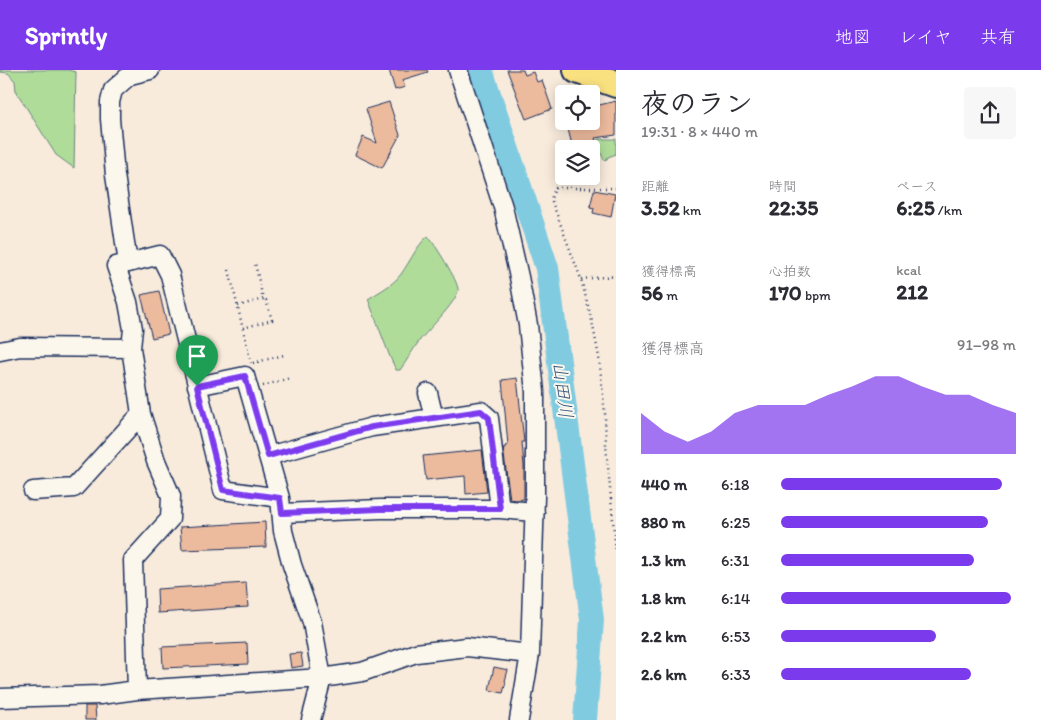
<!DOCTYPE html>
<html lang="ja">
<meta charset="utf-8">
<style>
body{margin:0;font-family:Itim,"Klee One",sans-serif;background:#f7f7f7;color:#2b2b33;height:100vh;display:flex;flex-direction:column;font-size:19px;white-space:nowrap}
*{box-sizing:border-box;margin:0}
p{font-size:16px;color:#7c7c81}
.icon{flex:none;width:28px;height:28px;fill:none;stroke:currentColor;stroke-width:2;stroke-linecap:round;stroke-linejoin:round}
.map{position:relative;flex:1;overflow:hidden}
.panel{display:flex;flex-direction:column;background:#fff;width:425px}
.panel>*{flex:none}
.fabs{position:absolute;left:555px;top:15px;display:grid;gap:10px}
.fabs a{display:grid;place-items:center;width:45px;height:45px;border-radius:5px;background:#fff;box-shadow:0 2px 12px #0003;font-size:25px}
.pin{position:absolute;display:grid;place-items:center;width:42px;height:42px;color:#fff;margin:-51px -21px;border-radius:50% 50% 50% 0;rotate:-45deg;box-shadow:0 0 5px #0007}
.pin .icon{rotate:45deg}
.round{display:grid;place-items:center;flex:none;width:52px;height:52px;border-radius:5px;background:#f7f7f7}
.summary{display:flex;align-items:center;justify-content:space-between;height:85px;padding:0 25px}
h1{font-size:28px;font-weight:700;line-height:38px}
.metrics{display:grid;grid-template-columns:repeat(3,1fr);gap:8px;height:85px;padding:5px 25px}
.metrics div{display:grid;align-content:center}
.metrics b{font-size:21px;font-weight:700}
.metrics small{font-size:14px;font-weight:400}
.metrics p{font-size:14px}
.chart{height:140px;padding:10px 25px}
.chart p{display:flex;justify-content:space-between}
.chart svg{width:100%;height:90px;margin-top:5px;fill:#7c3aed;opacity:.7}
ul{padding:0 25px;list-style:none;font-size:16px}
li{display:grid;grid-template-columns:80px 60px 1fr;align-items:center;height:38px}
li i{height:12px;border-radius:6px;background:#7c3aed}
header{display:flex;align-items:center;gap:30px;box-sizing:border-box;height:70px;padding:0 25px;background:#7c3aed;color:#fff}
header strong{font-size:24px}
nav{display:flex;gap:28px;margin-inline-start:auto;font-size:18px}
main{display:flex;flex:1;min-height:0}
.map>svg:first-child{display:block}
.green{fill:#b0dc9a;stroke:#66867c}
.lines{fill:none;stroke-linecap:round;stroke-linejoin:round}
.river{stroke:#81cbe1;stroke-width:24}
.building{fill:#ecba9d;stroke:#1b2f5e}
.minor-casing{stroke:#1b2f5e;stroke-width:21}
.highway-casing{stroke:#1b2f5e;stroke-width:30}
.path{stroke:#1b2f5e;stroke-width:2.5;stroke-dasharray:1 4;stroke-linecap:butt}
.minor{stroke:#fbf7ec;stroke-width:18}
.highway{stroke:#fae180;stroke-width:26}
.route-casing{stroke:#fff;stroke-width:10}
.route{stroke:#7c3aed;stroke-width:6}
.labels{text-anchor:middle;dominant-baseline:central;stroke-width:4;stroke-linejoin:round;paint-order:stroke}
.water-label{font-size:19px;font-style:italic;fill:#34567f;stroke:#fbf7ec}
</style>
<header>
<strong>Sprintly</strong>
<nav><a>地図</a><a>レイヤ</a><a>共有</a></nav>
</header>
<main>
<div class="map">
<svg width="616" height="650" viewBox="0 0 616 650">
<rect width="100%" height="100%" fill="#f8ebdc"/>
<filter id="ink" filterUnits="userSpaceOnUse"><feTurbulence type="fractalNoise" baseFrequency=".02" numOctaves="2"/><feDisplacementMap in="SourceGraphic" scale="10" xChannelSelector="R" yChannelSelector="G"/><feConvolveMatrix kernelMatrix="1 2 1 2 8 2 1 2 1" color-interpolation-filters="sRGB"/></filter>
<g filter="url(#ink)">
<path class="green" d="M0,0h68l8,2 -2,96 -18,-13 -40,-64 -1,-10 -7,-8 -8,-1z
M600,69h16v15l-8,3 -1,2 -3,1 -4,-9 -3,-11z
M428,166c6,7 31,46 30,54 -1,13 -33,42 -41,54 -6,9 -11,18 -17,26h-4l-6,-13 -22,-58c9,-6 21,-12 29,-20 11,-12 18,-32 31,-43z"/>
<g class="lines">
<path class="river" d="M481,0l66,198 45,352 -7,100"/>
</g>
<path class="building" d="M389,0h38l1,2 -26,8 3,7 -10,3z
M507,0h16l2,5 8,-3 4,10 5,-2 10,29 -26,10z
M616,31v34l-21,3 3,11h-25l-7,-28h25v-14z
M389,32l11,33 -18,33 -27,-13 8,-18 14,6 -11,-34z
M594,120l21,4 -4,23 -18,-4 1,-5 -4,-1z
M159,221l10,43 -17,4 -11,-43z
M517,308l7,64h-2l2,24v33l-9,1 -5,-1 -7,-51h2v-2l3,-1 -6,-65z
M482,380l5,42 -21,2 -1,-18 -39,4 -3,-24z
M265,452l1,25 -84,3 -2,-23z
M246,513l2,24 -90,6 -1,-24z
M247,573l1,21 -85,4 -1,-21z
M301,583l2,13 -12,2 -2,-14z
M494,597l14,3 -3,11 1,1 -3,11 -14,-3z
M85,636h10l1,14h-11z"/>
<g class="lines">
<defs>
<path id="minor" d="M458,0l45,137 16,70 9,48 7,67v105l-5,157 -11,66
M128,193l-13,-88 -5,-56v-17l3,-12 17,-15 20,-5
M0,281l20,-4 111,1
M197,316l48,-10 35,122
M428,323l6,25
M268,386l104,-29 109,-16 8,7 11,91
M33,421l41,-3 67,-74
M282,443l99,-4h119l35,3
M137,620l-4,-130 37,-41 1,-23 -15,-35 -15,-47 -10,-66 2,-19 -5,-27 -12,-36 44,-11 10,20 53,215 57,8 3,33 9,34 20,57 10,56 -11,42
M0,628l100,-3 37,-5 185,-12 40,-6 54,-19 51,-6 63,7"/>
<path id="highway" d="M577,0l39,14"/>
</defs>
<use href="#minor" class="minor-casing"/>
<use href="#highway" class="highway-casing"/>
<path class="path" d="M616,118h-61l-4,11 30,80 11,42 7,36 6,57 1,31 10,108
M229,200l22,93
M581,209l35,-3
M238,236l25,-7 -8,-36
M243,258l29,-8 -6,-20 -3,-1
M253,293l31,-8
M263,316l27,-8"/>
<use href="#minor" class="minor"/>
<use href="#highway" class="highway"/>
</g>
</g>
<g class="lines" filter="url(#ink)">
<defs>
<path id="route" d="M245,306l23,80 104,-29 109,-16 8,7 11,91h-120l-98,4 -2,-15 -57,-8 -26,-104z"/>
</defs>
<use href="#route" class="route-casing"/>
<use href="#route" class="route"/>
</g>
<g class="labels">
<g class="water-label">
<text transform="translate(563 320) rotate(83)">山田川</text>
</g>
</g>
</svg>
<div class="fabs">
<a><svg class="icon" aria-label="locate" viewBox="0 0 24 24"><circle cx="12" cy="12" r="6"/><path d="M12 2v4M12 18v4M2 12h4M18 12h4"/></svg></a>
<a><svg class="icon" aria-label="layers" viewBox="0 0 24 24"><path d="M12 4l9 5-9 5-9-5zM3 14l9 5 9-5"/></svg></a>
</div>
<div class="pin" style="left:197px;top:316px;background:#1e9e55"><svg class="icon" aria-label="arrive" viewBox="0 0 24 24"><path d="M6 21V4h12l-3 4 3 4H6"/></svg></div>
</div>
<section class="panel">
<div class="summary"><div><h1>夜のラン</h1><p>19:31 · 8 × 440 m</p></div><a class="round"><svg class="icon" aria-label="share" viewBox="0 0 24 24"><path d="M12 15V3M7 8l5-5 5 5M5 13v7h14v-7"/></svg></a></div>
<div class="metrics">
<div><p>距離</p><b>3.52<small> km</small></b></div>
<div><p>時間</p><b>22:35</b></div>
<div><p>ペース</p><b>6:25<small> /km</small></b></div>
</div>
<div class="metrics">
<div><p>獲得標高</p><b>56<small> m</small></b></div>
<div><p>心拍数</p><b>170<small> bpm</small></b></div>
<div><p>kcal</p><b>212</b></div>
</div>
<div class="chart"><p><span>獲得標高</span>91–98 m</p>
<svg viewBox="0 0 160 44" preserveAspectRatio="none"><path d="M0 44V24L10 33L20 38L30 33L40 24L50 20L60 20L70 20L80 15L90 11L100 6L110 6L120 11L130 15L140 15L150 20L160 24V44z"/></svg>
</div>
<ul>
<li><b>440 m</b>6:18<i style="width:94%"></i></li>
<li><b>880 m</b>6:25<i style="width:88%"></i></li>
<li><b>1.3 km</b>6:31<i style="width:82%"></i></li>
<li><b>1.8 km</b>6:14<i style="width:98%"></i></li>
<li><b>2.2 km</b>6:53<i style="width:66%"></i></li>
<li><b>2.6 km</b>6:33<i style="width:81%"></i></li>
</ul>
</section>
</main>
